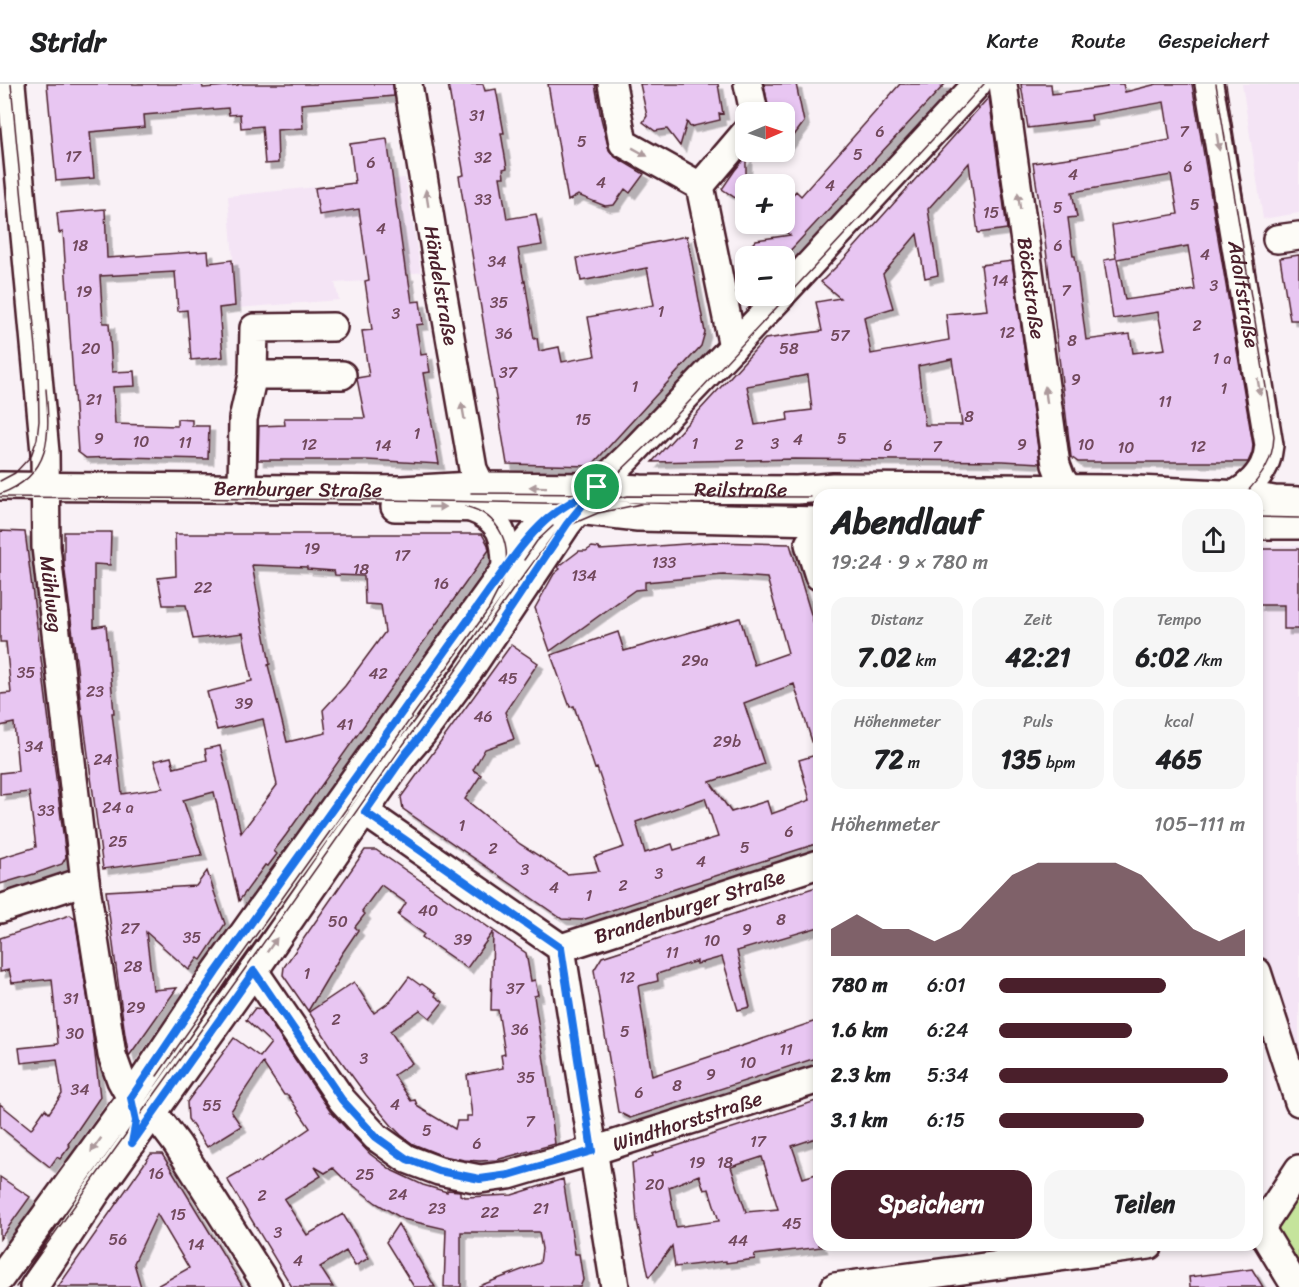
<!DOCTYPE html>
<html lang="de">
<meta charset="utf-8">
<style>
body{margin:0;font-family:Sriracha,sans-serif;background:#f6f6f6;color:#202124;height:100vh;display:flex;flex-direction:column;font-size:22px;white-space:nowrap}
*{box-sizing:border-box;margin:0}
p{font-size:20px;color:#757577}
.icon{flex:none;width:33px;height:33px;fill:none;stroke:currentColor;stroke-width:2;stroke-linecap:round;stroke-linejoin:round}
.map{position:relative;flex:1;overflow:hidden}
.drawer{position:absolute;left:813px;top:405px;width:450px;height:762px;display:flex;flex-direction:column;background:#fff;border-radius:18px;box-shadow:0 3px 9px #0003}
.drawer>*{flex:none}
.needle{width:39px;rotate:88deg}
.tools{position:absolute;left:735px;top:18px;display:grid;gap:12px}
.tools a{display:grid;place-items:center;width:60px;height:60px;border-radius:12px;background:#fff;box-shadow:0 3px 9px #0003;font-size:30px}
.pin{position:absolute;display:grid;place-items:center;width:51px;height:51px;color:#fff;margin:-26px;border:3px solid #fff;border-radius:50%;box-shadow:0 2px 6px #0007}
.round{display:grid;place-items:center;flex:none;width:63px;height:63px;border-radius:18px;background:#f6f6f6}
.overview{display:flex;align-items:center;justify-content:space-between;height:102px;padding:0 18px}
h1{font-size:33px;font-weight:800;line-height:45px}
.figures{display:grid;grid-template-columns:repeat(3,1fr);gap:9px;height:102px;padding:6px 18px}
.figures div{display:grid;align-content:center;border-radius:15px;background:#f6f6f6;text-align:center}
.figures b{font-size:26px;font-weight:800}
.figures small{font-size:16px;font-weight:400}
.figures p{font-size:16px}
.chart{height:168px;padding:12px 18px}
.chart p{display:flex;justify-content:space-between}
.chart svg{width:100%;height:108px;margin-top:6px;fill:#4a1f2b;opacity:.7}
.cta{display:flex;gap:12px;margin-top:auto;padding:12px 18px}
.cta a{flex:1;height:69px;border-radius:18px;background:#4a1f2b;color:#fff;font-size:24px;font-weight:800;line-height:69px;text-align:center}
.cta a+a{background:#f6f6f6;color:#202124}
ul{padding:0 18px;list-style:none;font-size:20px}
li{display:grid;grid-template-columns:96px 72px 1fr;align-items:center;height:45px}
li i{height:15px;border-radius:8px;background:#4a1f2b}
header{display:flex;align-items:center;gap:36px;box-sizing:border-box;height:84px;padding:0 30px;background:#fff;border-bottom:2px solid #e0e0e0}
header strong{font-size:28px}
nav{display:flex;gap:33px;margin-inline-start:auto;font-size:21px}
.map>svg:first-child{display:block}
.built{fill:#f4e4f5}
.green{fill:#c5e49c;stroke:#888264;stroke-width:1.5}
.building{fill:#e8c6f2;stroke:#4a1f2b;stroke-width:1.5;fill-rule:evenodd;filter:url(#shadow)}
.lines{fill:none;stroke-linecap:round;stroke-linejoin:round}
.minor-casing{stroke:#4a1f2b;stroke-width:32}
.minor{stroke:#fdfcf7;stroke-width:27}
.tram{stroke:#4a1f2b;stroke-width:1.5}
.oneway{fill:#ac999b}
.route-casing{stroke:#fff;stroke-width:12}
.route{stroke:#1a73e8;stroke-width:8}
.labels{text-anchor:middle;dominant-baseline:central;stroke-width:6;stroke-linejoin:round;paint-order:stroke}
.number-label{font-size:16px;fill:#72495d}
.street-label{font-size:20px;fill:#4a1f2b;stroke:#fdfcf7}
</style>
<header>
<strong>Stridr</strong>
<nav><a>Karte</a><a>Route</a><a>Gespeichert</a></nav>
</header>
<div class="map">
<svg width="1299" height="1203" viewBox="0 0 1299 1203">
<defs>
<filter id="shadow"><feDropShadow dx="5.5" dy="5.5" stdDeviation="0" flood-color="#0004"/></filter>
</defs>
<rect width="100%" height="100%" fill="#f9f1f6"/>
<filter id="ink" filterUnits="userSpaceOnUse"><feTurbulence type="fractalNoise" baseFrequency=".0167" numOctaves="2"/><feDisplacementMap in="SourceGraphic" scale="12" xChannelSelector="R" yChannelSelector="G"/><feConvolveMatrix kernelMatrix="1 2 1 2 8 2 1 2 1" color-interpolation-filters="sRGB"/></filter>
<g filter="url(#ink)">
<path class="built" d="M1242,0h57v129l-36,6z
M405,94l16,94 -56,9 -30,2 4,17 -102,8 -9,-112z
M1257,462h42v511l-4,1 -38,-122z"/>
<path class="green" d="M1299,1104v82l-27,-43z"/>
<path class="building" d="M47,0h155l1,4 35,-3v-1h155l1,12 -93,8 2,24 -26,2 1,33 -13,1 -3,-38 -21,2 -1,-14 -11,1 -1,-7 -84,7 1,12 -55,5 4,46 -38,3z
M448,0h35l2,7 11,-2 8,44h-3l6,35 -4,1 1,8h-4l7,42 29,-5 6,31 -24,4 6,33 1,-1 9,58 3,-1 2,13 20,-4 3,15 33,-6 -7,-39 66,-12 -7,-37 -66,13 -4,-23 110,-22 18,96 -4,14 -110,120 -84,-2 -48,-288 5,-1z
M548,0h47l6,34 8,32 6,7 29,17 -14,19 -5,-4 -11,16 -9,1 -27,-11 -10,6z
M640,0h78l5,30 -4,-1 1,7 -30,7 -3,-5 -7,24 -13,-17 -12,2 -12,-9 4,-6z
M764,0h32l8,38 -20,27v-37h-15z
M900,0h45l-160,172h-44l15,-16 34,-5 -15,-10 9,-1v-20l12,-13 5,5z
M1021,0h30l1,10 55,-7v-3h16l2,8 32,-8h35l61,361 -1,8 -4,9h-170l-7,-5 -27,-224 -11,-70 42,-6 95,-17 -6,-38 -73,13 1,5 -64,8zM1171,91l7,39 -66,11 4,33 -12,2 9,59 45,-7 7,37 -32,4 -3,-19 -44,6 -11,-84h-2l-5,-38 9,-1 -5,-25zM1188,162l7,44 -70,10 -8,-41z
M989,13l18,132 -29,4 -9,-70 -41,46 10,66 -13,3 -8,-44 -34,40 10,34 -29,9 7,37 78,-14 -3,-26 41,-4 -6,-45 31,-4 28,202 -37,-2 -209,-2 -142,3 113,-123 57,-8 -6,-29 24,-4 -19,-16 23,-23zM952,275l10,66h-37l-7,-59zM808,291l4,35 -25,3 1,7 -33,5 -8,-39z
M387,55l19,136h2l4,27 8,-1 3,23 -7,1 5,30 6,-1 3,18 -7,1 16,91 -72,-4h-109l1,-34 26,-1 -1,-7h81l-8,-39v-1l12,-2 -7,-45 10,-1 -7,-49 4,-1 -10,-71 -40,6 -4,-27 40,-5 -5,-39z
M746,73v48l-24,-16 13,-19z
M105,125l2,49 101,-7 1,12 23,-3 3,46 -16,2 4,49 -32,3 -4,-50 -9,1 -3,-39 -75,4 3,47h6l3,49 22,-1 1,15 -22,1 2,37 62,2v-7l15,1v6h17l-1,33 -86,-2 -36,1 -8,-6 -15,-220 -4,1 -2,-20z
M1299,171v65h-9l-10,-62z
M0,447l25,1 41,325 -4,7 -28,10 -34,10v-26l36,-11 -7,-55 -29,3v-22l18,-2 -4,-48 -14,3v-32l11,-1 -5,-51h-6z
M64,448h47l-1,33 -16,-1v63l12,-2 8,88h-2l10,81 41,-6 -9,-27 17,-4 3,11 33,-8 -2,-11 15,-3 21,87 36,-48 -14,-66 -46,11 -10,-38 45,-11 -9,-48 -50,6 -7,-34h-23l-5,-27 18,-2 -1,-42h307l6,11 1,5 -203,285 -12,16 3,3 -9,12 -3,-1 -26,36 -25,-109 -31,8 19,55 -99,14 -20,-153h-1l-5,-48 -13,-104zM252,481l55,2v2l27,2 1,4 29,1 1,28 16,1 4,27 -40,54 -22,24 3,23 -39,9 -19,-77 2,-1z
M714,458l76,2 29,97v110h-4l-21,-67 -50,19 20,61 -54,18 21,30 36,-11 4,13 39,-14 -11,-40 20,-6v89l-135,43 -102,34 -20,-1 -159,-110 -2,-12 110,-152 27,18 -33,49 9,27 -29,10 -12,21 8,5 -16,24 55,45 47,30 32,-3 -5,-14 30,-10 -27,-79 -2,1 -21,-63 -4,1 -19,-52 67,-23 6,19 116,-33 14,47 34,-12 -21,-75 -44,-3 -78,7v7l-10,1 -85,61 -15,-43 19,-34 6,-5 -2,-2 21,-16h7l6,-4 7,1 1,2zM705,714l13,39 -44,13 -2,-6 -27,9 -9,-31z
M1257,465h42v80h-15v-24h-27z
M365,766h11l150,103 5,28 4,-1 3,15 -4,1 14,91 7,57 -59,16 -16,1 -16,-1 -21,-4 -30,-12 -12,-9 -8,-8 -27,-32 -30,-41 -27,-42 45,-30 20,31 17,-12 18,-24 11,8 2,-1 14,10 -1,2 8,6 -13,16 -10,-8 -30,21 22,32 -18,12 17,26 4,-1 3,7 37,22 2,-8h10v-5h5l-5,-41 36,-7 -2,-13 4,-1 -7,-44h-7l2,-78 -26,36 -45,-31 2,-3 -26,-19 8,-12 -25,-18 -19,26 3,3 -10,13 3,3 -17,25 -33,56 -25,-36 1,-8z
M207,787l18,53 -24,36 -3,-2 -9,12 -43,-38 7,58 24,-2 -48,68 -4,-21 -19,-144 90,-5z
M819,802v41l-82,24 13,56 -12,3 -16,-53 -25,7v-3l-40,13 1,7 -20,5 14,90 167,-56v37l-189,61 -12,-6 -24,-142 8,-13z
M70,831l5,3 16,103 9,76 -32,47 2,2 -10,13 -3,-2 -7,10 -50,-40v-23l31,25 14,-20 4,4 13,-19 -5,-35 -36,4 -2,-15 39,-4 -6,-65 -40,4 -3,-13 -9,2v-34z
M255,924l6,1 69,102 40,43 23,17 30,14 24,7v-2l13,1v4l5,2 47,-2 51,-16 12,75h4l4,26 -3,7h-100l-1,-1 61,-23 2,-14 -3,-17h-78v55h-17l2,-58 -43,-10 -27,-16 -34,-26 -9,-9 -8,5 -10,-6 6,9 -37,23 23,36 36,-21 26,44 -14,8 -9,-15 -26,16 13,20h-41l-65,-108 32,-18 1,1 50,-34 -22,-33h-4l-21,-32 -32,48 10,15 -34,21 -19,-28 -1,-17 47,-64 26,19 11,-14 -25,-23z
M819,1016v37l-27,9 11,32 16,-5v72h2l1,2 -68,8 1,4 -29,4v-2l-51,6 -3,-21 -23,31 -12,-56 -5,-58 21,-7 -1,-2zM762,1073l16,52 -32,3 -15,-45zM699,1091l5,15 5,-1 10,32 -43,6 -7,-40z
M151,1070h11l81,133h-88l34,-19 -32,-54 -23,49 7,24h-83z
M0,1093l30,20 -30,42z
M398,1140l37,63h-21l-28,-45z
M1252,1185l11,18h-73l-1,-10z"/>
<g class="lines">
<defs>
<g id="minor">
<path id="s1" d="M11,0l34,368 1,95 39,334 27,174 9,25 10,18 3,12 2,11 -4,22"/>
<path id="s2" d="M408,0l28,172 37,213 8,17"/>
<path d="M612,0l11,59 77,43 33,161"/>
<path d="M748,0l6,28"/>
<path id="s3" d="M1003,0l53,381 5,13 7,10"/>
<path id="s4" d="M1209,0l60,361c-1,5 -1,10 -3,15 -4,14 -18,27 -30,34"/>
<path d="M700,102l46,-54"/>
<path d="M1277,155l22,-3"/>
<path d="M784,208l193,-208"/>
<path d="M253,291l1,-47 79,-1"/>
<path id="s5" d="M0,402l402,4 69,-4 126,1 44,2 156,1 36,-3 283,2 127,6"/>
<path d="M242,405l1,-70 10,-44h89"/>
<path d="M1257,413l17,3 25,1"/>
<path d="M395,423l112,1 71,2 60,7 181,4"/>
<path d="M471,424c31,11 35,30 35,60"/>
<path d="M1257,441h42"/>
<path d="M809,460l10,32"/>
<path d="M365,728l196,136 54,339"/>
<path d="M0,825l85,-28"/>
<path id="s6" d="M561,864l258,-84"/>
<path id="s7" d="M254,887l88,129 34,37 31,22 32,12 41,8 29,-4 27,-8 57,-16 226,-72"/>
<path d="M1257,888l42,130"/>
<path d="M153,1028l24,32 91,143"/>
<path d="M1299,1085l-34,52 -3,10 31,51 6,2"/>
<path d="M0,1194l131,-180 85,-126 290,-404c23,-31 40,-53 74,-71"/>
<path d="M34,1203l62,-94 158,-222 149,-215 19,-22 46,-62 99,-148 16,-20 14,-17 33,-32 151,-159"/>
<path d="M835,1203l314,-42"/>
</g>
</defs>
<use href="#minor" class="minor-casing"/>
<use href="#minor" class="minor"/>
<path class="tram" d="M1216,0l58,352c-1,26 -13,41 -30,59
M1226,0l18,117 4,29
M0,397l15,-8 16,-17 6,-17 2,-18 -1,-52 -27,-285
M471,409l129,1
M0,410c52,-19 50,-58 46,-105
M0,413l382,3 209,4
M465,422c36,9 48,40 38,73 -3,10 -10,20 -14,30
M586,422l20,-6 22,-4 182,1
M795,422h24
M1257,433l42,1
M570,441l28,-12 43,-9
M524,476l13,-19 16,-15
M157,992l84,-120 250,-350
M16,1203l231,-321 265,-375 41,-55 108,-104 323,-348"/>
</g>
<defs><path id="oneway-solid" d="M-6-.8H1V-3.2L6.5 0L1 3.2V.8H-6Z" transform="scale(1.5)"/></defs>
<g class="oneway">
<use href="#oneway-solid" transform="translate(1218 58) rotate(81)"/>
<use href="#oneway-solid" transform="translate(640 68) rotate(29)"/>
<use href="#oneway-solid" transform="translate(427 114) rotate(-99)"/>
<use href="#oneway-solid" transform="translate(1019 117) rotate(-98)"/>
<use href="#oneway-solid" transform="translate(1259 303) rotate(80)"/>
<use href="#oneway-solid" transform="translate(1046 311) rotate(-98)"/>
<use href="#oneway-solid" transform="translate(463 327) rotate(-100)"/>
<use href="#oneway-solid" transform="translate(538 403) rotate(-179)"/>
<use href="#oneway-solid" transform="translate(437 423)"/>
<use href="#oneway-solid" transform="translate(272 861) rotate(-55)"/>
<use href="#oneway-solid" transform="translate(96 1061) rotate(126)"/>
</g>
</g>
<g class="lines" filter="url(#ink)">
<defs>
<path id="route" d="M597,403l-30,37 -99,148 -46,62 -18,22 -39,56 196,136 31,203 -56,16 -27,8 -29,4 -41,-8 -32,-12 -31,-22 -34,-37 -88,-129 -122,172 4,-22 -5,-23 85,-126 272,-380c18,-24 35,-51 57,-71 15,-14 34,-23 52,-34z"/>
</defs>
<use href="#route" class="route-casing"/>
<use href="#route" class="route"/>
</g>
<g class="labels">
<g class="number-label">
<text x="477" y="31">31</text>
<text x="880" y="47">6</text>
<text x="1184" y="47">7</text>
<text x="582" y="57">5</text>
<text x="858" y="70">5</text>
<text x="73" y="72">17</text>
<text x="483" y="73">32</text>
<text x="371" y="78">6</text>
<text x="1188" y="82">6</text>
<text x="1073" y="90">4</text>
<text x="601" y="98">4</text>
<text x="830" y="101">4</text>
<text x="483" y="115">33</text>
<text x="1195" y="120">5</text>
<text x="1058" y="123">5</text>
<text x="991" y="128">15</text>
<text x="381" y="144">4</text>
<text x="80" y="161">18</text>
<text x="1058" y="161">6</text>
<text x="1205" y="170">4</text>
<text x="497" y="177">34</text>
<text x="1000" y="196">14</text>
<text x="1214" y="201">3</text>
<text x="1066" y="206">7</text>
<text x="84" y="207">19</text>
<text x="499" y="218">35</text>
<text x="661" y="227">1</text>
<text x="396" y="229">3</text>
<text x="1197" y="241">2</text>
<text x="1007" y="248">12</text>
<text x="504" y="249">36</text>
<text x="840" y="251">57</text>
<text x="1072" y="256">8</text>
<text x="91" y="264">20</text>
<text x="789" y="264">58</text>
<text x="1222" y="274">1 a</text>
<text x="508" y="288">37</text>
<text x="1076" y="295">9</text>
<text x="635" y="302">1</text>
<text x="1224" y="304">1</text>
<text x="94" y="315">21</text>
<text x="1165" y="317">11</text>
<text x="969" y="332">8</text>
<text x="583" y="335">15</text>
<text x="417" y="349">1</text>
<text x="99" y="354">9</text>
<text x="842" y="354">5</text>
<text x="798" y="355">4</text>
<text x="141" y="357">10</text>
<text x="185" y="358">11</text>
<text x="695" y="359">1</text>
<text x="775" y="359">3</text>
<text x="309" y="360">12</text>
<text x="739" y="360">2</text>
<text x="1022" y="360">9</text>
<text x="1086" y="360">10</text>
<text x="383" y="361">14</text>
<text x="888" y="361">6</text>
<text x="937" y="362">7</text>
<text x="1198" y="362">12</text>
<text x="1126" y="363">10</text>
<text x="312" y="464">19</text>
<text x="402" y="471">17</text>
<text x="664" y="478">133</text>
<text x="361" y="485">18</text>
<text x="584" y="491">134</text>
<text x="441" y="499">16</text>
<text x="203" y="503">22</text>
<text x="695" y="576">29a</text>
<text x="26" y="588">35</text>
<text x="378" y="589">42</text>
<text x="508" y="594">45</text>
<text x="95" y="607">23</text>
<text x="244" y="619">39</text>
<text x="483" y="632">46</text>
<text x="345" y="640">41</text>
<text x="727" y="657">29b</text>
<text x="34" y="662">34</text>
<text x="103" y="675">24</text>
<text x="118" y="723">24 a</text>
<text x="46" y="726">33</text>
<text x="462" y="741">1</text>
<text x="789" y="747">6</text>
<text x="118" y="757">25</text>
<text x="745" y="763">5</text>
<text x="493" y="764">2</text>
<text x="701" y="777">4</text>
<text x="525" y="785">3</text>
<text x="659" y="789">3</text>
<text x="623" y="801">2</text>
<text x="554" y="803">4</text>
<text x="589" y="811">1</text>
<text x="428" y="826">40</text>
<text x="781" y="835">8</text>
<text x="338" y="837">50</text>
<text x="130" y="844">27</text>
<text x="747" y="845">9</text>
<text x="192" y="853">35</text>
<text x="463" y="855">39</text>
<text x="712" y="856">10</text>
<text x="672" y="868">11</text>
<text x="133" y="882">28</text>
<text x="307" y="889">1</text>
<text x="627" y="893">12</text>
<text x="515" y="904">37</text>
<text x="71" y="914">31</text>
<text x="136" y="923">29</text>
<text x="336" y="935">2</text>
<text x="520" y="945">36</text>
<text x="625" y="947">5</text>
<text x="75" y="949">30</text>
<text x="786" y="965">11</text>
<text x="364" y="974">3</text>
<text x="748" y="978">10</text>
<text x="711" y="990">9</text>
<text x="526" y="993">35</text>
<text x="677" y="1001">8</text>
<text x="80" y="1005">34</text>
<text x="639" y="1008">6</text>
<text x="395" y="1020">4</text>
<text x="212" y="1021">55</text>
<text x="530" y="1037">7</text>
<text x="427" y="1046">5</text>
<text x="758" y="1057">17</text>
<text x="477" y="1059">6</text>
<text x="697" y="1078">19</text>
<text x="725" y="1078">18</text>
<text x="156" y="1089">16</text>
<text x="365" y="1090">25</text>
<text x="655" y="1100">20</text>
<text x="398" y="1110">24</text>
<text x="262" y="1111">2</text>
<text x="437" y="1124">23</text>
<text x="541" y="1124">21</text>
<text x="490" y="1128">22</text>
<text x="178" y="1130">15</text>
<text x="792" y="1139">45</text>
<text x="278" y="1148">3</text>
<text x="118" y="1155">56</text>
<text x="738" y="1156">44</text>
<text x="196" y="1160">14</text>
<text x="298" y="1176">4</text>
</g>
<g class="street-label">
<text stroke="none"><textPath href="#s2" startOffset="204">Händelstraße</textPath></text>
<text stroke="none"><textPath href="#s3" startOffset="206">Böckstraße</textPath></text>
<text stroke="none"><textPath href="#s4" startOffset="213">Adolfstraße</textPath></text>
<text stroke="none"><textPath href="#s5" startOffset="298">Bernburger Straße</textPath></text>
<text stroke="none"><textPath href="#s5" startOffset="741">Reilstraße</textPath></text>
<text stroke="none"><textPath href="#s1" startOffset="512">Mühlweg</textPath></text>
<text stroke="none"><textPath href="#s6" startOffset="135">Brandenburger Straße</textPath></text>
<text stroke="none"><textPath href="#s7" startOffset="536">Windthorststraße</textPath></text>
</g>
</g>
</svg>
<div class="tools">
<a><svg class="needle" viewBox="-14 -14 28 28"><path d="M0-13l5 13h-10z" fill="#e53935"/><path d="M0 13l5-13h-10z" fill="#757577"/></svg></a>
<a>+</a>
<a>−</a>
</div>
<div class="pin" style="left:597px;top:403px;background:#1e9e55"><svg class="icon" aria-label="arrive" viewBox="0 0 24 24"><path d="M6 21V4h12l-3 4 3 4H6"/></svg></div>
<section class="drawer">
<div class="overview"><div><h1>Abendlauf</h1><p>19:24 · 9 × 780 m</p></div><a class="round"><svg class="icon" aria-label="share" viewBox="0 0 24 24"><path d="M12 15V3M7 8l5-5 5 5M5 13v7h14v-7"/></svg></a></div>
<div class="figures">
<div><p>Distanz</p><b>7.02<small> km</small></b></div>
<div><p>Zeit</p><b>42:21</b></div>
<div><p>Tempo</p><b>6:02<small> /km</small></b></div>
</div>
<div class="figures">
<div><p>Höhenmeter</p><b>72<small> m</small></b></div>
<div><p>Puls</p><b>135<small> bpm</small></b></div>
<div><p>kcal</p><b>465</b></div>
</div>
<div class="chart"><p><span>Höhenmeter</span>105–111 m</p>
<svg viewBox="0 0 160 44" preserveAspectRatio="none"><path d="M0 44V33L10 27L20 33L30 33L40 38L50 33L60 22L70 11L80 6L90 6L100 6L110 6L120 11L130 22L140 33L150 38L160 33V44z"/></svg>
</div>
<ul>
<li><b>780 m</b>6:01<i style="width:68%"></i></li>
<li><b>1.6 km</b>6:24<i style="width:54%"></i></li>
<li><b>2.3 km</b>5:34<i style="width:93%"></i></li>
<li><b>3.1 km</b>6:15<i style="width:59%"></i></li>
</ul>
<div class="cta"><a>Speichern</a><a>Teilen</a></div>
</section>
</div>
